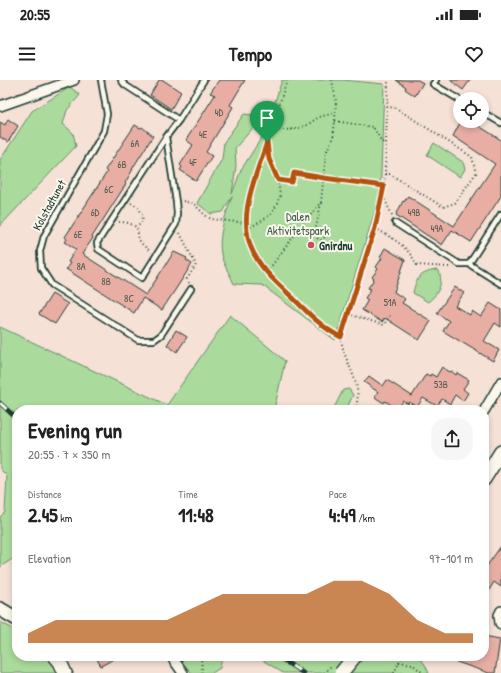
<!DOCTYPE html>
<meta charset="utf-8">
<style>
body{margin:0;font-family:"Patrick Hand",sans-serif;background:#f6f6f6;color:#222;height:100vh;display:flex;flex-direction:column;font-size:15px;white-space:nowrap}
*{box-sizing:border-box;margin:0}
p{font-size:13px;color:#767676}
.icon{flex:none;width:22px;height:22px;fill:none;stroke:currentColor;stroke-width:2;stroke-linecap:round;stroke-linejoin:round}
.map{position:relative;flex:1;overflow:hidden}
.side{position:absolute;left:12px;top:325px;width:477px;height:256px;display:flex;flex-direction:column;background:#fff;border-radius:16px;box-shadow:0 2px 6px #0003}
.side>*{flex:none}
.buttons{position:absolute;left:453px;top:12px;display:grid;gap:8px}
.buttons a{display:grid;place-items:center;width:36px;height:36px;border-radius:50%;background:#fff;box-shadow:0 2px 6px #0003;font-size:20px}
.pin{position:absolute;display:grid;place-items:center;width:34px;height:34px;color:#fff;margin:-41px -17px;border-radius:50% 50% 50% 0;rotate:-45deg;box-shadow:0 0 4px #0007}
.pin .icon{rotate:45deg}
.round{display:grid;place-items:center;flex:none;width:42px;height:42px;border-radius:16px;background:#f6f6f6}
.summary{display:flex;align-items:center;justify-content:space-between;height:68px;padding:0 16px}
h1{font-size:22px;font-weight:700;line-height:30px}
.metrics{display:grid;grid-template-columns:repeat(3,1fr);gap:6px;height:68px;padding:4px 16px}
.metrics div{display:grid;align-content:center}
.metrics b{font-size:20px;font-weight:700}
.metrics small{font-size:11px;font-weight:400}
.metrics p{font-size:11px}
.chart{height:112px;padding:8px 16px}
.chart p{display:flex;justify-content:space-between}
.chart svg{width:100%;height:72px;margin-top:4px;fill:#b45309;opacity:.7}
.status{display:flex;justify-content:space-between;align-items:center;height:28px;padding:0 20px;background:#fff;direction:ltr}
.status svg{height:11px;fill:currentColor}
header{display:flex;justify-content:space-between;align-items:center;height:52px;padding:0 16px;background:#fff;font-size:18px;font-weight:700}
.map>svg:first-child{display:block}
.green{fill:#aadb9c;stroke:#648c68}
.building{fill:#e8aea4;stroke:#1f3d34}
.lines{fill:none;stroke-linecap:round;stroke-linejoin:round}
.lane-casing{stroke:#1f3d34;stroke-width:8}
.street-casing{stroke:#1f3d34;stroke-width:12}
.secondary-casing{stroke:#1f3d34;stroke-width:16}
.path{stroke:#1f3d34;stroke-width:2;stroke-dasharray:1 3;stroke-linecap:butt}
.lane{stroke:#fbf7ec;stroke-width:4.5}
.street{stroke:#fbf7ec;stroke-width:9}
.secondary{stroke:#fbf7ec;stroke-width:13}
.rail-casing{stroke:#1f3d34;stroke-width:4.5}
.rail{stroke:#fbf7ec;stroke-width:3;stroke-dasharray:9;stroke-linecap:butt}
.secondary-bridge-casing{stroke:#1f3d34;stroke-width:16;stroke-linecap:butt}
.path-bridge{stroke:#1f3d34;stroke-width:2;stroke-dasharray:1 3;stroke-linecap:butt}
.secondary-bridge{stroke:#fbf7ec;stroke-width:13}
.route-casing{stroke:#fff;stroke-width:8}
.route{stroke:#b45309;stroke-width:5}
.poi-dot{fill:#d1495b;stroke:#fbf7ec;stroke-width:1.5}
.labels{text-anchor:middle;dominant-baseline:central;stroke-width:4;stroke-linejoin:round;paint-order:stroke}
.number-label{font-size:10px;fill:#515950}
.street-label{font-size:12px;fill:#1f3d34;stroke:#fbf7ec}
.park-label{font-size:12px;fill:#3b5d49;stroke:#fbf7ec}
.poi-label{font-size:12px;font-weight:bold;fill:#1f3d34;stroke:#fbf7ec;text-anchor:start}
</style>
<div class="status"><b>20:55</b><svg viewBox="0 0 49 12"><path d="M0 12V9h3v3zM5 12V6h3v6zM10 12V3h3v9zM15 12V0h3v12zM26 1h20v11H26zM47 4h2v5h-2z"/></svg></div>
<header><svg class="icon" aria-label="menu" viewBox="0 0 24 24"><path d="M4 6h16M4 12h16M4 18h16"/></svg>Tempo<svg class="icon" aria-label="heart" viewBox="0 0 24 24"><path d="M12 20l-8-8c-3-5 5-10 8-4 3-6 11-1 8 4z"/></svg></header>
<div class="map">
<svg width="501" height="593" viewBox="0 0 501 593">
<rect width="100%" height="100%" fill="#f5e1d6"/>
<filter id="ink" filterUnits="userSpaceOnUse"><feTurbulence type="fractalNoise" baseFrequency=".025" numOctaves="2"/><feDisplacementMap in="SourceGraphic" scale="8" xChannelSelector="R" yChannelSelector="G"/><feConvolveMatrix kernelMatrix="1 2 1 2 8 2 1 2 1" color-interpolation-filters="sRGB"/></filter>
<g filter="url(#ink)">
<path class="green" d="M282,0h61l41,4 -3,90 -2,24 -44,142 -73,-55 -28,-1c-3,-8 -8,-15 -11,-23 -8,-21 3,-46 9,-65l-9,16 -12,2 -14,-11 25,-44 2,-17 20,-28 8,1 2,12 -19,21 1,18 -4,28 9,-24 24,-38z
M70,7l10,8 -13,15 -4,14 10,9 3,13 -76,80v-66l32,-49z
M434,63l29,19 2,7 -5,8 -33,-22z
M436,190l3,2c5,12 -2,23 -11,30l-15,-9c3,-15 7,-20 23,-23z
M230,235l55,46 -11,49h-257v146l-17,11v-50l5,-5 2,-36 -7,-7v-142l167,78z
M349,309l4,6 -7,15h-13l10,-20z
M0,542l17,9v25h34l23,17h-74z
M176,576h46l-2,12 -8,5h-20z
M256,576h161l7,7 5,10h-146z"/>
<path class="building" d="M159,0h4l18,12 -10,17 -21,-14z
M219,0h26l-15,25 3,2 -27,45 6,4 -16,25 -16,-11 2,-3 -2,-2 13,-20 -7,-5 29,-45 -5,-2z
M396,0h22l5,3 -8,13 -10,-7 1,-2z
M450,0h20l-7,10z
M8,39l10,7 -10,16 -8,-5v-15l5,3z
M461,41h10l30,19v56l-30,46 -19,-12 -10,15 -46,-30 7,-14 1,1 4,-6 46,30 41,-62 -42,-28z
M135,45l5,3 2,-1 11,9 -21,33h1l-8,14 1,1 -34,53 1,1 -11,16 64,41 28,-43 13,6 -1,2 6,4 -30,46 -19,-12 -9,15 -68,-44 4,-6 -2,-1 8,-13 -11,-7 2,-3 -2,-2 42,-65 -2,-2z
M385,168l20,12 -11,32 11,7 -3,4 29,18 -12,19 -34,-22 -3,4 -20,-12 6,-10 -3,-2 6,-9 -3,-1 6,-9 -2,-2 6,-8 -2,-2 6,-9 -2,-1z
M455,207l9,6 -9,13 15,9 2,-4 9,6 9,-14 11,7v17l-6,-4 -11,18 15,9 -6,11 -50,-30 6,-10 -12,-8z
M52,214l16,10 -13,20 -16,-10z
M176,250l11,7 -10,15 -10,-7z
M442,287l8,5 1,-1 5,4 1,-2 12,7 -6,9 5,4 -5,8 -8,-6 -5,9 -8,-5 -5,7 -14,-8 -6,9 -8,-5 -1,2 -5,-3 -5,8 -13,-8 -1,2 -8,-5 -1,-2 3,-4 -14,-10 5,-6 14,10 4,-6 25,16 14,-22 4,2 1,-2 5,3z
M501,466v41l-7,-5 -10,16v-28z
M484,556l16,3 -5,34h-6l-47,-16v-1h42z
M95,576h24l-18,10z"/>
<g class="lines">
<defs>
<path id="lane" d="M101,0l6,34 -3,17 -60,105 -4,15 1,17 11,17 86,55h16l7,-5 30,-46
M121,0l4,5 54,35
M436,0l-3,4 27,16
M482,32l19,11
M166,57l10,65 1,11 -1,11 -34,54 -44,-29 -1,-6 69,-106 13,-17 25,-40
M501,134l-32,50 32,20
M395,143l64,41h10"/>
<path id="street" d="M0,26l74,-26
M484,331l17,-29
M501,531l-2,4 1,8 1,1
M171,576l12,17"/>
<path id="secondary" d="M484,399l17,-27
M0,529l17,10
M55,576l5,6 5,11"/>
</defs>
<use href="#lane" class="lane-casing"/>
<use href="#street" class="street-casing"/>
<use href="#secondary" class="secondary-casing"/>
<path class="path" d="M287,0c-7,21 -13,43 -20,64 -9,28 -28,66 -19,95 7,23 25,39 41,56 15,14 34,34 52,42
M335,41l38,6 9,15 4,2
M271,51l25,-2 11,-4 12,-8 16,-4
M385,94h5l53,33 12,-4 21,-30 -4,-16 -76,-49 -8,-1
M278,100l14,2 2,-9 30,5 60,8
M383,116l10,21
M183,121l11,3 11,11 6,4 35,4
M131,123l7,4 5,9c-1,5 -2,9 -7,11
M321,123l-6,30 3,6 3,1 9,-8
M119,142c5,0 15,1 18,7 1,3 1,7 2,10 2,5 7,9 11,12
M375,148c18,11 32,17 42,37l32,2
M247,149l13,-7 11,-8 5,-8 4,-10 -2,-16 -9,-21 -1,-15
M180,153l16,32 -9,14 2,4
M267,192l26,-35 28,-35 5,-49 7,-16 2,-16 1,-20 -4,-21
M348,234l36,11 6,-10
M355,330c10,-27 -12,-46 -14,-73l34,-109 8,-33 2,-21 3,-94
M484,538h7
M201,576l1,17
M331,576l6,4
M399,582l13,2 11,9
M394,593l8,-17"/>
<use href="#lane" class="lane"/>
<use href="#street" class="street"/>
<use href="#secondary" class="secondary"/>
<defs>
<path id="rail" d="M0,323l17,16
M277,576l26,17"/>
</defs>
<use href="#rail" class="rail-casing"/>
<use href="#rail" class="rail"/>
<defs>
<path id="secondary-bridge" d="M341,593l14,-17"/>
</defs>
<use href="#secondary-bridge" class="secondary-bridge-casing"/>
<path class="path-bridge" d="M324,593l8,-8"/>
<use href="#secondary-bridge" class="secondary-bridge"/>
</g>
</g>
<g class="lines" filter="url(#ink)">
<defs>
<path id="route" d="M267,62l2,17 9,21 14,2 2,-9 30,5 60,8 -9,42 -34,109c-18,-8 -36,-27 -49,-40 -14,-13 -29,-26 -38,-43 -19,-36 2,-77 13,-112z"/>
</defs>
<use href="#route" class="route-casing"/>
<use href="#route" class="route"/>
</g>
<circle class="poi-dot" cx="311" cy="165" r="4"/>
<g class="labels">
<g class="number-label">
<text x="219" y="32">4D</text>
<text x="203" y="54">4E</text>
<text x="135" y="63">6A</text>
<text x="193" y="82">4F</text>
<text x="122" y="84">6B</text>
<text x="109" y="109">6C</text>
<text x="95" y="132">6D</text>
<text x="414" y="132">49B</text>
<text x="437" y="148">49A</text>
<text x="78" y="154">6E</text>
<text x="81" y="186">8A</text>
<text x="106" y="201">8B</text>
<text x="129" y="218">8C</text>
<text x="390" y="222">51A</text>
<text x="441" y="304">53B</text>
</g>
<g class="street-label">
<text transform="translate(49 125) rotate(-61)">Kolstadtunet</text>
</g>
<g class="park-label">
<text x="298" y="136">Dalen<tspan x="298" dy="14">Aktivitetspark</tspan></text>
</g>
<g class="poi-label">
<text x="319" y="165">Gnirdnu</text>
</g>
</g>
</svg>
<div class="buttons">
<a><svg class="icon" aria-label="locate" viewBox="0 0 24 24"><circle cx="12" cy="12" r="6"/><path d="M12 2v4M12 18v4M2 12h4M18 12h4"/></svg></a>
</div>
<div class="pin" style="left:267px;top:62px;background:#1e9e55"><svg class="icon" aria-label="arrive" viewBox="0 0 24 24"><path d="M6 21V4h12l-3 4 3 4H6"/></svg></div>
<section class="side">
<div class="summary"><div><h1>Evening run</h1><p>20:55 · 7 × 350 m</p></div><a class="round"><svg class="icon" aria-label="share" viewBox="0 0 24 24"><path d="M12 15V3M7 8l5-5 5 5M5 13v7h14v-7"/></svg></a></div>
<div class="metrics">
<div><p>Distance</p><b>2.45<small> km</small></b></div>
<div><p>Time</p><b>11:48</b></div>
<div><p>Pace</p><b>4:49<small> /km</small></b></div>
</div>
<div class="chart"><p><span>Elevation</span>97–101 m</p>
<svg viewBox="0 0 160 44" preserveAspectRatio="none"><path d="M0 44V38L10 30L20 30L30 30L40 30L50 30L60 22L70 14L80 14L90 14L100 14L110 6L120 6L130 14L140 30L150 38L160 38V44z"/></svg>
</div>
</section>
</div>
